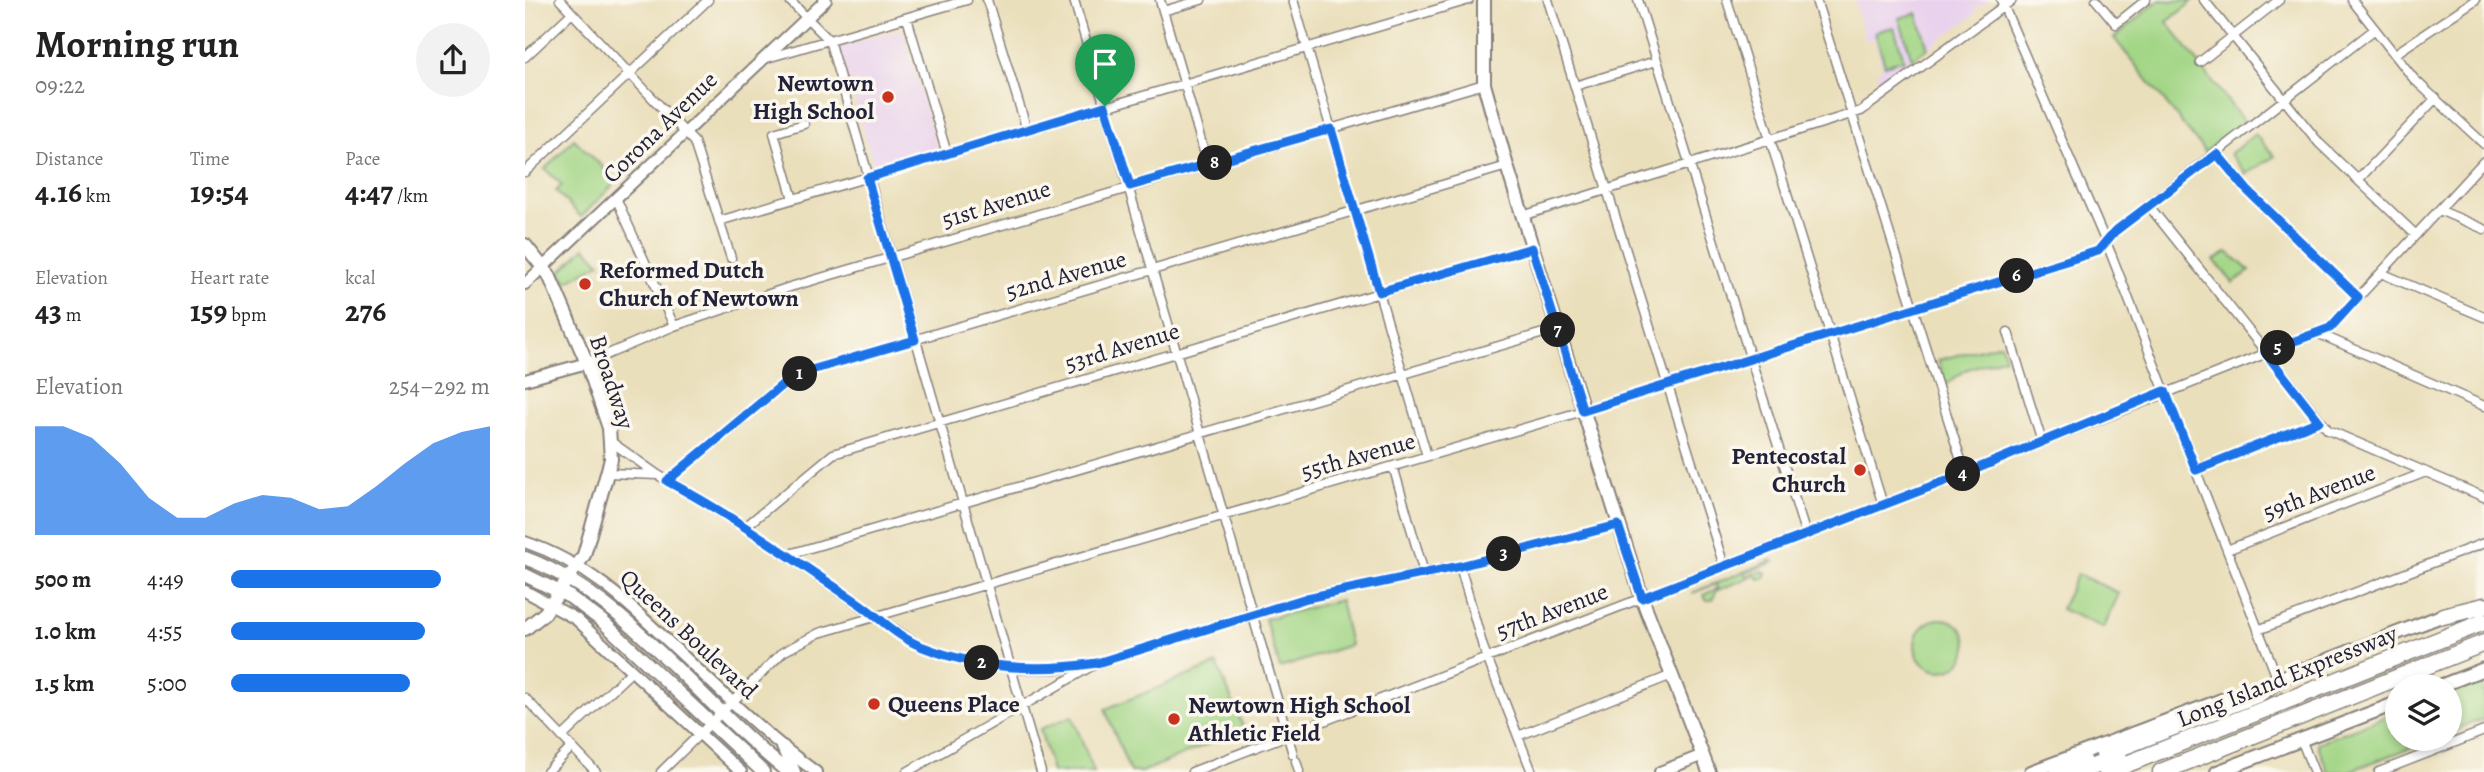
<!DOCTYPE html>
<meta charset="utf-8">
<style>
body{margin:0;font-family:Alegreya,serif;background:#f2f2f2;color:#222;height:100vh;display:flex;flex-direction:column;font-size:26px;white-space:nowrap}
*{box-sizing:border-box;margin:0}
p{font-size:23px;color:#767676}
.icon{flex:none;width:38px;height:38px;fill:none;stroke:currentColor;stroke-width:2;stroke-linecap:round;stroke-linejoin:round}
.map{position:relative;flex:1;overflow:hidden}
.sheet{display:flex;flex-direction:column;background:#fff;width:525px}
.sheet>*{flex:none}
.fabs{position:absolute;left:1860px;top:674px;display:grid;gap:14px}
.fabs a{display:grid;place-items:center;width:77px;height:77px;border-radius:50%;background:#fff;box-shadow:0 4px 10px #0003;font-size:35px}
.pin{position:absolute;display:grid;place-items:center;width:60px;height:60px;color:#fff;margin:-72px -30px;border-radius:50% 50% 50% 0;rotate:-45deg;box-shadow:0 0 7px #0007}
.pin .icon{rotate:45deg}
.km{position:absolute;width:35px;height:35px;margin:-18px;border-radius:50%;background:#222;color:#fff;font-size:19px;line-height:35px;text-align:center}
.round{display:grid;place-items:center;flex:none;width:74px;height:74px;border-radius:37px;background:#f2f2f2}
.overview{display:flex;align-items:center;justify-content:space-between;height:119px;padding:0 35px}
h1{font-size:38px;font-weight:700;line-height:52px}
.metrics{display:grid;grid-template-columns:repeat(3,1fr);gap:10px;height:119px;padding:7px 35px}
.metrics div{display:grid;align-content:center}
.metrics b{font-size:30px;font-weight:700}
.metrics small{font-size:19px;font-weight:400}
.metrics p{font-size:19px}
.chart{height:196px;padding:14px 35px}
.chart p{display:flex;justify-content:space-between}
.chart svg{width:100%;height:126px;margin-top:7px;fill:#1a73e8;opacity:.7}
ul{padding:0 35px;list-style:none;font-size:23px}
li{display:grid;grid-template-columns:112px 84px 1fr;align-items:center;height:52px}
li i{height:18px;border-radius:9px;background:#1a73e8}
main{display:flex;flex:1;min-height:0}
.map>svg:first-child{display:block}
.built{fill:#e9d2ed}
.green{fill:#a3d686;stroke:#627c60;stroke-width:2}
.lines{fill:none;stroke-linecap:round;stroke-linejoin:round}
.minor-casing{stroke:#86807b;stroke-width:11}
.tertiary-casing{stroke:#86807b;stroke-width:14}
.secondary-casing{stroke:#86807b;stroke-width:16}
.primary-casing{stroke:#86807b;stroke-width:16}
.motorway-casing{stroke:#86807b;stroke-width:19}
.minor{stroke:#fff;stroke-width:8}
.tertiary{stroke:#fff;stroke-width:10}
.secondary{stroke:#fff;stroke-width:12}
.primary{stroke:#fff;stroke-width:12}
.motorway{stroke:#fff;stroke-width:16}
.route-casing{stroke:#fff;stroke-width:14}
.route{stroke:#1a73e8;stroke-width:9}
.poi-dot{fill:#c8321e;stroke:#fbf7ec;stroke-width:2.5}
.labels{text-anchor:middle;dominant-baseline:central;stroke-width:7;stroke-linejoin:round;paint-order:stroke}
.poi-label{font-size:24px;font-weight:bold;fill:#22223b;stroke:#fbf7ec;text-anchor:start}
.street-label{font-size:24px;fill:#22223b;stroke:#fbf7ec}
</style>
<main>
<section class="sheet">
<div class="overview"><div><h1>Morning run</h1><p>09:22</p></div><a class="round"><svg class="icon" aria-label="share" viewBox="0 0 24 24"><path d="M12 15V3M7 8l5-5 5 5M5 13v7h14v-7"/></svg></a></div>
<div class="metrics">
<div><p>Distance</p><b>4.16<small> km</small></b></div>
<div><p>Time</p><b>19:54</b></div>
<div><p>Pace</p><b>4:47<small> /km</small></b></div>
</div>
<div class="metrics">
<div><p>Elevation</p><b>43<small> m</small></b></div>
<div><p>Heart rate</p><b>159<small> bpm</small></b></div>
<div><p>kcal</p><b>276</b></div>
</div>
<div class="chart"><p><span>Elevation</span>254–292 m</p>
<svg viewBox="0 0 160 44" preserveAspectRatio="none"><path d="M0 44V6L10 6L20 10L30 19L40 31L50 38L60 38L70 33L80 30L90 31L100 35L110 34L120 27L130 19L140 12L150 8L160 6V44z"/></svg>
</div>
<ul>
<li><b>500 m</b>4:49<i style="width:81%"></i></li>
<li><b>1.0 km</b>4:55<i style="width:75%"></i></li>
<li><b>1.5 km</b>5:00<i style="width:69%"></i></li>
</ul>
</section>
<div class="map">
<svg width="1959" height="772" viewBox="0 0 1959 772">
<rect width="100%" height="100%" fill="#fbf7ec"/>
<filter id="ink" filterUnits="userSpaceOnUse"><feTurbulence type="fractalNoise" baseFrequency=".0143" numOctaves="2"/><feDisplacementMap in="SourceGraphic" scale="14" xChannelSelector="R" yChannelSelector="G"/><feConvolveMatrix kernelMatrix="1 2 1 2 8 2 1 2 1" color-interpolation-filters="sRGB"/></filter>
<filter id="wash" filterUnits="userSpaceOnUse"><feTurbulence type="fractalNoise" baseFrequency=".00686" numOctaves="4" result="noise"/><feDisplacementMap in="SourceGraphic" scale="28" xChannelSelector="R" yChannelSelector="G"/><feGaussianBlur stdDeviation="1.57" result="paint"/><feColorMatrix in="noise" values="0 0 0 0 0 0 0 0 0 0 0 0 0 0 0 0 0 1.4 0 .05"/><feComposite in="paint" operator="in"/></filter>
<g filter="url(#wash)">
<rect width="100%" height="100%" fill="#eadfbb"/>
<path class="built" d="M1329,0h133l1,3 -13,5 1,6 -67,48 -11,3 1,5 -19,13 -4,-11 7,-3 -8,-30 -9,2z
M377,29l35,119 -63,19 -35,-120z"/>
<path class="green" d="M1634,0l34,1 -26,21 77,100 -39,30 -91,-114z
M1392,13l11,35 -16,11 -13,-41z
M1369,27l10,32 -19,6 -10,-33z
M1730,134l20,22 -29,18 -16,-20z
M49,139l43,42 -36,36 -25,-26 6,-6 -17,-16z
M60,247l15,16 -34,19 -5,-11z
M1703,252l22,19 -17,12 -19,-23z
M1476,344l4,13 -40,13 -19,15 -8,-25z
M1247,560l2,2 -29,11 2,3 16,-5 3,2 -1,5 -6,1 -4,-4 -39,16 -3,9h-7l-2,-5 14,-7 -2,-4 -24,9z
M1552,574l42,19 -15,35 -43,-19z
M815,600l10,45 -70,23 -15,-49z
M1390 645a26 26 0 1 1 52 0a26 26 0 1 1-52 0Z
M692,664l27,65 -102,43h-12l-25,-63z
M1959,678v41l-34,13v-41z
M1872,712v26l37,1 -87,33h-19l-11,-29z
M547,716l22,56h-42l-12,-43z"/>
</g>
<g filter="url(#ink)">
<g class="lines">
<defs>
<path id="minor" d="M35,0l134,142 37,116
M264,0l40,40 212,732
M462,0l40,130
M549,0l219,754
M635,0l48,165
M768,0l134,456
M1023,0l176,566
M1113,0l168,535
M1202,0l156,505
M1291,0l149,473
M1476,0l110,254 167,426
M1571,0l20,24 30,-24
M1679,0l115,143 97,92
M1827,0l62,79 70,65
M638,11l38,-11
M382,18l40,136
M1870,54l80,-54
M0,57l47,-44
M242,58l200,-58
M1675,62l79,-62
M1050,86l81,-25
M1692,154l30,36 111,107
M0,172l183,-172
M1833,180l78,-82
M91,198l58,128
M268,199l-19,-66 30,-9
M1624,206l179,224 156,67
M1914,210l45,19
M997,216l339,-105 151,-111
M194,221l750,-221
M1856,273l103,44
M1483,332l34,110
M1792,333l167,73
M62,363l87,-37 116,-39 694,-203
M85,441l48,34 87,52 176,120 43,13 56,9h36l34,-5
M868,466l31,107
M1671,470l123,-49
M83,473l50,2
M142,481l127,-106 713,-209
M220,527l88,-73 699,-206
M1702,550l199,-78
M261,555l771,-226
M935,566l23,81 49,125
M1733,630l226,-87
M0,698l71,74
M993,736l154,-61
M37,737l70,-66
M1776,739l13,33
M771,761l3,10
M22,772l25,-25
M136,772l122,-120 36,-19 764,-222 515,-160 16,-19 261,-203
M382,772l190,-109 210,-65 153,-32 158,-41
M667,772l763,-295 375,-149 154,-167
M1854,772l105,-41"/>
<path id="tertiary" d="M0,284l301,-284
M0,380l62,-17
M0,542c64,22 103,61 151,107 45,42 89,87 140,123
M0,591l51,28 165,153
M1135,772l43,-17"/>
<path id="secondary" d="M959,0v84l23,82 135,432 67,174
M0,245l24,30 38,88 22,65 2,31 -27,96 -39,58 -20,16
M1746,682l178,-69
M1915,686l44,-17
M1506,772l196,-74
M1692,772l180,-69"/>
<path id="primary" d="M0,558c100,37 178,148 263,214
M0,575l45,22 32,24 161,151
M258,747l11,25"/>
<path id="motorway" d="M1918,616l41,-10
M1579,754l154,-60 20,-14
M1534,772l24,-10
M1551,772l43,-14
M1582,772l377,-150
M1636,772l323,-129"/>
</defs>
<use href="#minor" class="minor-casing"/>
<use href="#tertiary" class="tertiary-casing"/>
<use href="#secondary" class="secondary-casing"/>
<use href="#primary" class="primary-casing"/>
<use href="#motorway" class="motorway-casing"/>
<use href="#minor" class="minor"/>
<use href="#tertiary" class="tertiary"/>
<use href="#secondary" class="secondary"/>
<use href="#primary" class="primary"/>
<use href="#motorway" class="motorway"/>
</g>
</g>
<g class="lines" filter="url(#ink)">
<defs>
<path id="route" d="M580,106l25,80 201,-57 48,163 153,-44 51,163 515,-160 16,-19 103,-78 30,36 111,107 -28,31 -65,24 54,69 -123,49 -31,-79 -194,80 -329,127 -24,-73 -158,41 -153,32 -210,65c-59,9 -118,6 -174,-16 -25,-9 -45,-31 -66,-45 -63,-42 -124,-86 -190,-121l127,-106 121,-35 -48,-162z"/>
</defs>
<use href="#route" class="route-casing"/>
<use href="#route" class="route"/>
</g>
<g class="poi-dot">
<circle cx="363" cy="97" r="7"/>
<circle cx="60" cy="284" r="7"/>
<circle cx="1335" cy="470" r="7"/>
<circle cx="349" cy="704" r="7"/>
<circle cx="649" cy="719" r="7"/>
</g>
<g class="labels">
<g class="poi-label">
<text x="349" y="83" text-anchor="end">Newtown<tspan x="349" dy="28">High School</tspan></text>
<text x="74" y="270">Reformed Dutch<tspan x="74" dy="28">Church of Newtown</tspan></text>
<text x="1321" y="456" text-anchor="end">Pentecostal<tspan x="1321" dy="28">Church</tspan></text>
<text x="363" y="704">Queens Place</text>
<text x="663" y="705">Newtown High School<tspan x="663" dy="28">Athletic Field</tspan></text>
</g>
<g class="street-label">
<text transform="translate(135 127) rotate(-44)">Corona Avenue</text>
<text transform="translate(471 204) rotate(-17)">51st Avenue</text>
<text transform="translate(541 275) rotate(-16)">52nd Avenue</text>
<text transform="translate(597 347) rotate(-17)">53rd Avenue</text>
<text transform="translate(87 382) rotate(72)">Broadway</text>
<text transform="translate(833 456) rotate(-16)">55th Avenue</text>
<text transform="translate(1794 492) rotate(-21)">59th Avenue</text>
<text transform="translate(1027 611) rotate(-21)">57th Avenue</text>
<text transform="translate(164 634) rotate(43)">Queens Boulevard</text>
<text transform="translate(1762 676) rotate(-22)">Long Island Expressway</text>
</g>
</g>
</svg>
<div class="fabs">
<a><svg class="icon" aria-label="layers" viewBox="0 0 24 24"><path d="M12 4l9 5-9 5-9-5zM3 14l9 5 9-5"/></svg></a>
</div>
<div class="pin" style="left:580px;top:106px;background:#1e9e55"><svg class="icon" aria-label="arrive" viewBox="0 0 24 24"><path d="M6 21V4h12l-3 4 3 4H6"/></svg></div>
<b class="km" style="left:275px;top:374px">1</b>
<b class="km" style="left:457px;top:663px">2</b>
<b class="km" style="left:979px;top:554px">3</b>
<b class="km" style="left:1438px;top:474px">4</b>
<b class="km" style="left:1753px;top:348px">5</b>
<b class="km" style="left:1492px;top:276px">6</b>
<b class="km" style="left:1033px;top:330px">7</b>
<b class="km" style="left:690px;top:163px">8</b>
</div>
</main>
